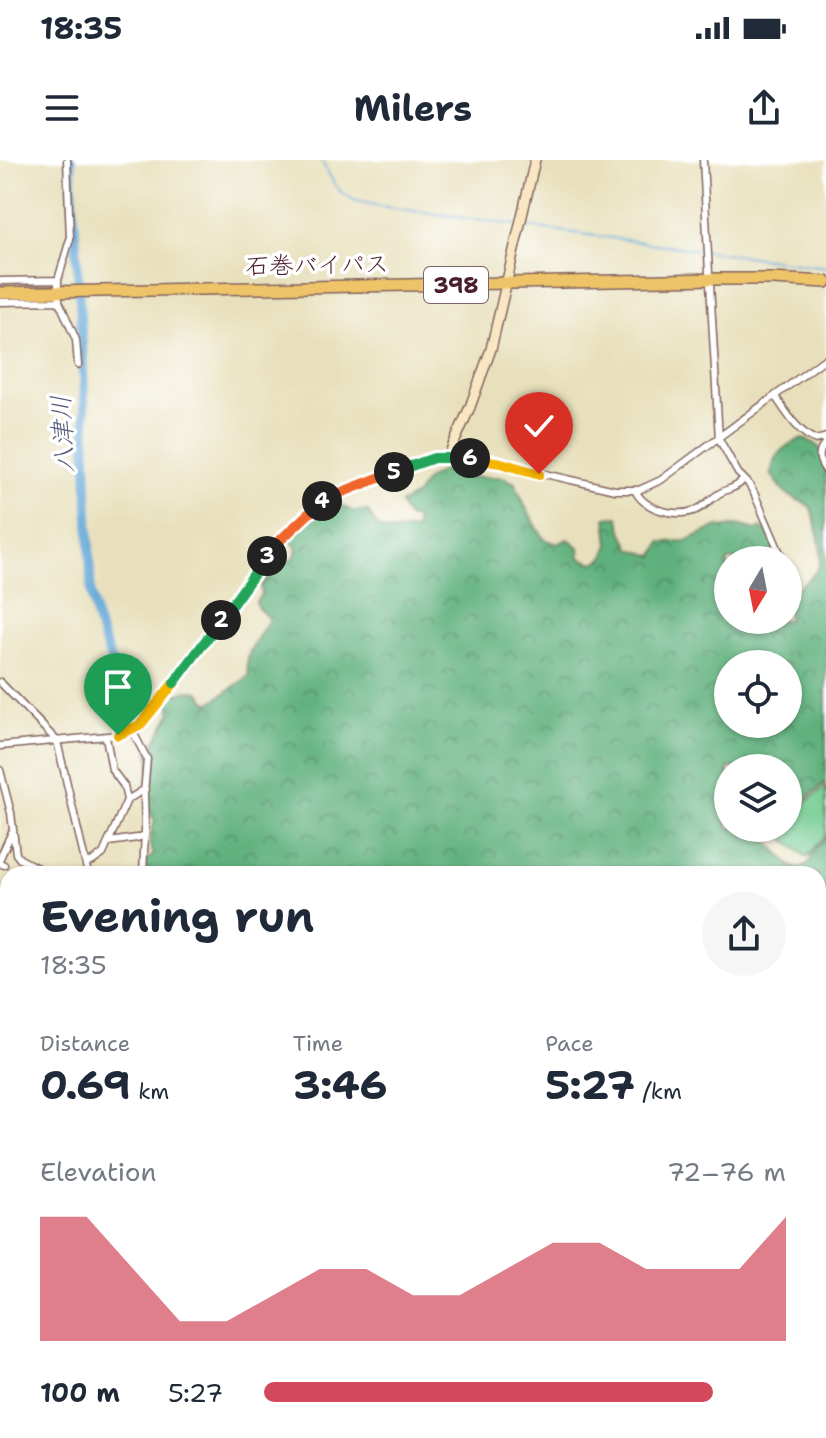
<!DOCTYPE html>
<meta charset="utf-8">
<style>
body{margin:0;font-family:"Shantell Sans","Klee One",sans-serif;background:#f6f6f7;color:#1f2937;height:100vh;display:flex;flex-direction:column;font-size:30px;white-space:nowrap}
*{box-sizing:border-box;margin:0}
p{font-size:26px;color:#747a83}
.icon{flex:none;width:44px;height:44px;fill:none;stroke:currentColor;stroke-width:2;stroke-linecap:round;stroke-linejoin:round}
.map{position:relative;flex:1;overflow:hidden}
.side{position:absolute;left:0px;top:706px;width:826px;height:572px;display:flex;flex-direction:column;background:#fff;border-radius:24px 24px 0 0;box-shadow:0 2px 6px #0004}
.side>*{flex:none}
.needle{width:52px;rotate:190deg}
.buttons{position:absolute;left:714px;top:386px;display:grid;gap:16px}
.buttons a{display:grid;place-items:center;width:88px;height:88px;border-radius:50%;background:#fff;box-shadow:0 2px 6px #0004;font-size:40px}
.pin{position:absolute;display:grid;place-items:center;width:68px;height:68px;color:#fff;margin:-82px -34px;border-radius:50% 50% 50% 0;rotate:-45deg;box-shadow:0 0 8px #0007}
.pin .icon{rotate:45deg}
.km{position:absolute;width:40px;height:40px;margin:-20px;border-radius:50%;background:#222;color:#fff;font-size:22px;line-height:40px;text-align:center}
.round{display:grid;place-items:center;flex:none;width:84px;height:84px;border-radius:42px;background:#f6f6f7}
.headline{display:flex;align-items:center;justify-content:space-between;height:136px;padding:0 40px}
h1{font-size:44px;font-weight:700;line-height:60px}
.figures{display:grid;grid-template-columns:repeat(3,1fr);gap:12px;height:136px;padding:8px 40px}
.figures div{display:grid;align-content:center}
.figures b{font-size:40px;font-weight:700}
.figures small{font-size:22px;font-weight:400}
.figures p{font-size:22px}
.chart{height:224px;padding:16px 40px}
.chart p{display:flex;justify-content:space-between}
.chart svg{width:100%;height:144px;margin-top:8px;fill:#d1495b;opacity:.7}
ul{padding:0 40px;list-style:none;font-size:26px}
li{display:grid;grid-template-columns:128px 96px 1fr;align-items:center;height:60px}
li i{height:20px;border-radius:10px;background:#d1495b}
.status{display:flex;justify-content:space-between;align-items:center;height:56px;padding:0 40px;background:#fff;direction:ltr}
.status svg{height:22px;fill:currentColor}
header{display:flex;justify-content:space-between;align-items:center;height:104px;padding:0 40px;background:#fff;font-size:36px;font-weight:700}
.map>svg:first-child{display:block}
.forest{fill:url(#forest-crowns);stroke:#546854;stroke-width:2;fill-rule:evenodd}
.green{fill:#73cc92;stroke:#5e765e;stroke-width:2}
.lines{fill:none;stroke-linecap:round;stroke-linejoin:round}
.stream{stroke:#63a8d8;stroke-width:2}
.river{stroke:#63a8d8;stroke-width:9}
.street-casing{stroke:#81635e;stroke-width:9}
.secondary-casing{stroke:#81635e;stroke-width:12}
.highway-casing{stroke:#81635e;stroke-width:14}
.street{stroke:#fff;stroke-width:6}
.secondary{stroke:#f9e7c3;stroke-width:9}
.highway{stroke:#efc469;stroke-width:11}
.split-1-casing{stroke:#fff;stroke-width:16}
.split-2-casing{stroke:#fff;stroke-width:16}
.split-3-casing{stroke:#fff;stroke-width:16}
.split-4-casing{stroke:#fff;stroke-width:16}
.split-5-casing{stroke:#fff;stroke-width:16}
.split-6-casing{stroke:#fff;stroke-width:16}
.split-7-casing{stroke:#fff;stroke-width:16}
.split-1{stroke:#f5b400;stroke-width:10}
.split-2{stroke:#22a559;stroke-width:10}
.split-3{stroke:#22a559;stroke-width:10}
.split-4{stroke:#f0652b;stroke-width:10}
.split-5{stroke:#f0652b;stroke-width:10}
.split-6{stroke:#22a559;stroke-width:10}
.split-7{stroke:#f5b400;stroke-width:10}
.labels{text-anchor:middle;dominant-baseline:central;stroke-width:7;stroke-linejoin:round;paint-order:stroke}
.shield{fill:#fff;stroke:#80626b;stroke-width:2}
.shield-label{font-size:22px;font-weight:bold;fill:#4a1f2b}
.street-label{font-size:24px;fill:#4a1f2b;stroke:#fff}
.water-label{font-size:26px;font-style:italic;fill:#555d79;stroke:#fff}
</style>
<div class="status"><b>18:35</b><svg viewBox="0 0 49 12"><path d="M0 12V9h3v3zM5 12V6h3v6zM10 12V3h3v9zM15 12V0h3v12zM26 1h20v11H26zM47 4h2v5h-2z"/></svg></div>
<header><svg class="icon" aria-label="menu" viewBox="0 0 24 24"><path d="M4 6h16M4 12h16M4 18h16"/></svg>Milers<svg class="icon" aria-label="share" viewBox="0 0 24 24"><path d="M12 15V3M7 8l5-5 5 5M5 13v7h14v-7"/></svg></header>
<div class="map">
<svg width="826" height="1278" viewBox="0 0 826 1278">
<defs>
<pattern id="forest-crowns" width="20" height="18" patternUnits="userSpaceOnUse" patternTransform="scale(2)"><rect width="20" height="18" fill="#5eb07c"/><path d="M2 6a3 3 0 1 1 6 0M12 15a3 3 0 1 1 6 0" fill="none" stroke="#508f66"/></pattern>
</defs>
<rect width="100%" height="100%" fill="#fff"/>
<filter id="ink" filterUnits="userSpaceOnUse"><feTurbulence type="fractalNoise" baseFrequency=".0125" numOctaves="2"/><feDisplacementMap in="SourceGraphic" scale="16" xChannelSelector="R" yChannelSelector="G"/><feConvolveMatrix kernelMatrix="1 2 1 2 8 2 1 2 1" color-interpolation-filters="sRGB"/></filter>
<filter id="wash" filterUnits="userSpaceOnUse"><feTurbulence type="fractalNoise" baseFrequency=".006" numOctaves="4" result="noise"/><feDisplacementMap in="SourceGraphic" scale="32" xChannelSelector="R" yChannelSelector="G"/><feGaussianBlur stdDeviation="1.8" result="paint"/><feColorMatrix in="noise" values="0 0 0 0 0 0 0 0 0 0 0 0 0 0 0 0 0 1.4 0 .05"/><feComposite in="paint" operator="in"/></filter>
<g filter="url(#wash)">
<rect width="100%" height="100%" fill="#e8e0bc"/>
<path class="forest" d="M801,279c19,3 18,8 25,24v319l-38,32v-46h-60v60h45l-10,8 28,30 8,3 11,-7 3,-11 13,-14v317l-8,-5v-275h-672v-14l8,-5c-8,-11 -3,-22 1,-34l-8,-14 3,-45 -2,-15 5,-1 18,-33 -3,-14c11,-7 18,-9 31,-7l10,12 40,-28c-7,-25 10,-36 20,-57l-12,-12 -1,-6 6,-7 -2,-8 18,-18 17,-11 2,-8 -8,-12 45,-35 18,9h16c13,27 22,20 48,18v-10l-9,-2 -7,-13 16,-9 11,-16 16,-9 20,7h40l12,6 11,25 18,31 14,5 10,-5 11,8 1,11 14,5 9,-4 6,-14 -3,-28 12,-1 5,17 8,16 23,7 7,-14 25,-1 32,-15 4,2 16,-3 18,5 5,-2c11,7 14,18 15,31l-48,1v60h60v-25c24,-21 38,-20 31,-57 -3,-11 -4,-21 -9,-32l-24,-12 -15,-20c3,-19 12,-28 30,-35zM728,504h60v60h-60z
M0,745l8,8v145l-8,7z
M0,945l3,5 5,-1v321h217l-4,8h-221z
M826,996v127l-2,4 -6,4v-109z
M246,1270h538l3,4 -2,4h-381l-2,-4 -7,4h-154z"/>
<path class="green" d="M826,626v49l-19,22 -32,-26 2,-3h11v-11z"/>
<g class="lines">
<path class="stream" d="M321,0l14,25 7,8 14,8 30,6 130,18
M522,66l304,41"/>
<path class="river" d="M71,0l12,198 8,234 5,26 29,82"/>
</g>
</g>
<g filter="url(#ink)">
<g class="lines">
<defs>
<path id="street" d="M703,0l6,113
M0,121l58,-1
M710,124l9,155 19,34 10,10 6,10 29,67
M58,126v-6l12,-41 -3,-79
M59,136v5l17,39 2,25
M0,142l59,-1
M775,236c11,16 23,37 41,44l10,-3
M826,282c-9,11 -8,18 0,29
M635,330c9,20 41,28 61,20 10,-4 16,-13 26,-18 8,-4 15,-4 21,-12
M0,522l57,59 31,133
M134,574l13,25 -3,34 1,38 -2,43
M0,586l118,-11 22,-10 17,-19 116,-159 43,-41 16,-10 83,-32 19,-6 14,-1 36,3 131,30h24l22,-10 165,-122
M0,610l11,43 5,41 4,5 29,15
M127,640l18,-11
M109,682l28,-4 8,-3
M0,698l12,-26
M0,703l4,2
M86,703l7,-2 10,-7 24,-54 -3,-14 -12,-16 -6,-33
M0,911l8,-9
M818,1152l8,5
M794,1270l2,8
M191,1278l2,-8
M235,1278l6,-8
M404,1278l5,-8"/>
<path id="secondary" d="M448,297l22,-50 21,-58 44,-189
M818,891l8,7
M818,1040l8,-11
M350,1270l8,2 9,-2"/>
<path id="highway" d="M0,133l716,-14h56l54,3"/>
</defs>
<use href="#street" class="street-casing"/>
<use href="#secondary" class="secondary-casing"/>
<use href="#highway" class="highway-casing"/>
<use href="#street" class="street"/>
<use href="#secondary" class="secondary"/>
<use href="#highway" class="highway"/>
</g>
</g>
<g class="lines" filter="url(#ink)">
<defs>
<path id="split-1" d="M118,575l22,-10 34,-42"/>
<path id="split-2" d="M174,523l47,-63"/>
<path id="split-3" d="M221,460l46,-64"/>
<path id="split-4" d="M267,396l6,-9 49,-46"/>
<path id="split-5" d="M322,341l10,-5 62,-24"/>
<path id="split-6" d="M394,312l40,-14h36"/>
<path id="split-7" d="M470,298l31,5 38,11"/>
</defs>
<use href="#split-1" class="split-1-casing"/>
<use href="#split-2" class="split-2-casing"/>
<use href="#split-3" class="split-3-casing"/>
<use href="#split-4" class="split-4-casing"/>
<use href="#split-5" class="split-5-casing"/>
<use href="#split-6" class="split-6-casing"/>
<use href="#split-7" class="split-7-casing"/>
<use href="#split-1" class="split-1"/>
<use href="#split-2" class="split-2"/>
<use href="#split-3" class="split-3"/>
<use href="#split-4" class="split-4"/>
<use href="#split-5" class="split-5"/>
<use href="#split-6" class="split-6"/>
<use href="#split-7" class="split-7"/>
</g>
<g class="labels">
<rect class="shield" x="424" y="107" width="64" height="36" rx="6"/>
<g class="shield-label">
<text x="456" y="125">398</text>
</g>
<g class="street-label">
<text transform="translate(317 105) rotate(-1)">石巻バイパス</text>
</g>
<g class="water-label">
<text transform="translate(62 274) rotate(-93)">八津川</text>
</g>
</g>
</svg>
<div class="buttons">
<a><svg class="needle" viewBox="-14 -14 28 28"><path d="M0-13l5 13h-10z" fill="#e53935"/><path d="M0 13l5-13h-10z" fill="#747a83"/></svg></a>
<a><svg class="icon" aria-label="locate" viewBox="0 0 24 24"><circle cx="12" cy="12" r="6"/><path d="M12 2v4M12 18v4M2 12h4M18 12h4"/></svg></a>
<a><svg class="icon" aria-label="layers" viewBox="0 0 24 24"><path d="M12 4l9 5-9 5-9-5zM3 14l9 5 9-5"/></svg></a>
</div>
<div class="pin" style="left:118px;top:575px;background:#1e9e55"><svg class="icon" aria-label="arrive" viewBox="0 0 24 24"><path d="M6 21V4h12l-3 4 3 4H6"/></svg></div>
<div class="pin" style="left:539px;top:314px;background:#d93025"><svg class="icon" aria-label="check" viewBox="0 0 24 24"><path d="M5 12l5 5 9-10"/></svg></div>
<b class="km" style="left:221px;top:460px">2</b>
<b class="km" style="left:267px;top:396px">3</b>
<b class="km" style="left:322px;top:341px">4</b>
<b class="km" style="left:394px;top:312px">5</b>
<b class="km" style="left:470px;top:298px">6</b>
<section class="side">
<div class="headline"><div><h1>Evening run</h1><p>18:35</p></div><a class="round"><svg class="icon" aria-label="share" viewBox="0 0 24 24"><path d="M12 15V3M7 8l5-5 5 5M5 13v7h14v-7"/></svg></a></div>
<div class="figures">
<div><p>Distance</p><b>0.69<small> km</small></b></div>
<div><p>Time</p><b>3:46</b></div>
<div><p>Pace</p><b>5:27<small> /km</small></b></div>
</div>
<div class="chart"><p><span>Elevation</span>72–76 m</p>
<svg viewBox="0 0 160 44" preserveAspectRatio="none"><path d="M0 44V6L10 6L20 22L30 38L40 38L50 30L60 22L70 22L80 30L90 30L100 22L110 14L120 14L130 22L140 22L150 22L160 6V44z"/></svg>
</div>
<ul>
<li><b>100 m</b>5:27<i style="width:86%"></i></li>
</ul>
</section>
</div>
